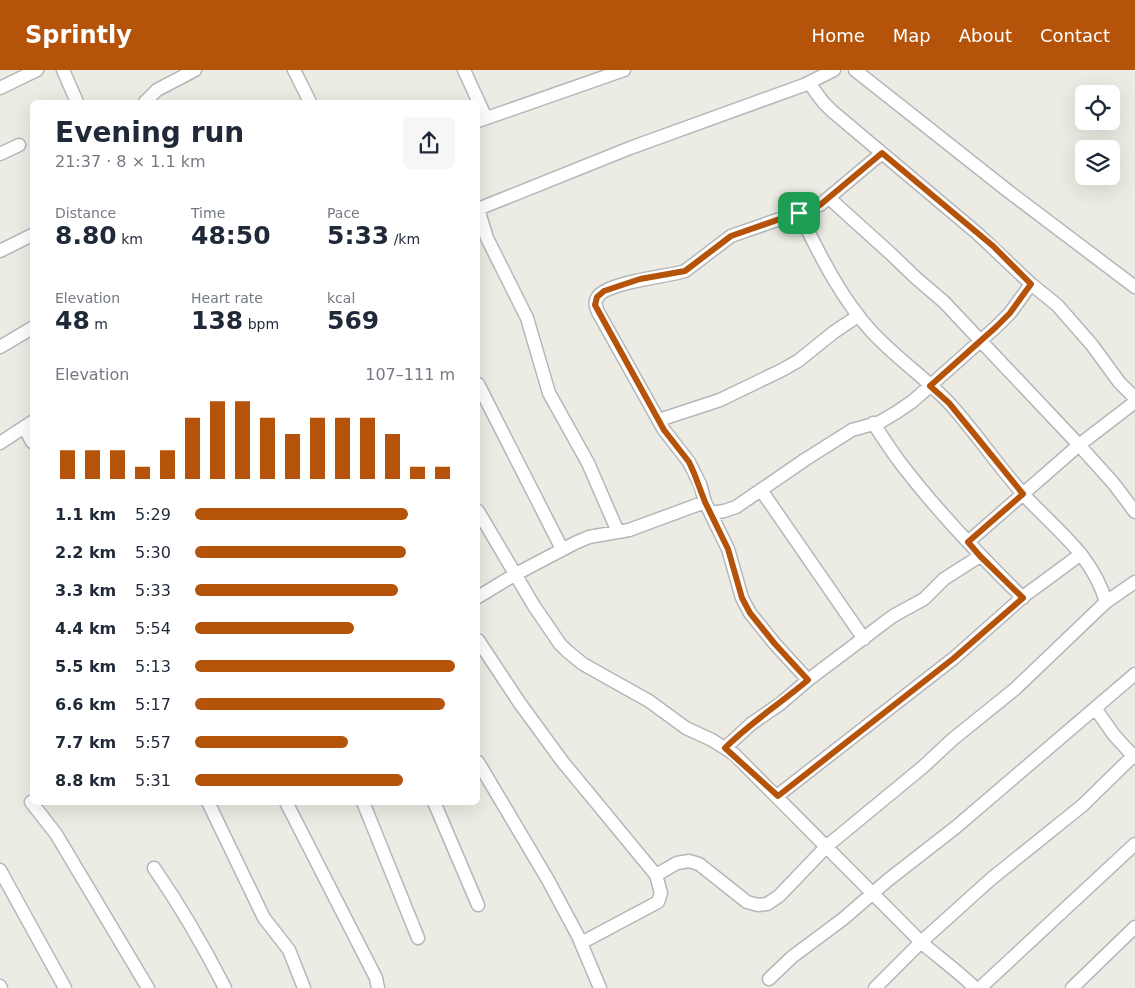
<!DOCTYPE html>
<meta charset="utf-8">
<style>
body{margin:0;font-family:"DejaVu Sans",sans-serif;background:#f6f6f7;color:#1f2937;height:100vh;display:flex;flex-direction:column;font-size:19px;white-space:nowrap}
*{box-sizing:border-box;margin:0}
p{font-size:16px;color:#747a83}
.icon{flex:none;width:28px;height:28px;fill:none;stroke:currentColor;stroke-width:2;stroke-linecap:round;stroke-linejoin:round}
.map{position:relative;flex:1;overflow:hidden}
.sheet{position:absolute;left:30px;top:30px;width:450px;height:705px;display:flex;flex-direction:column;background:#fff;border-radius:8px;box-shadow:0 5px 20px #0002}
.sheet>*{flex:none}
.buttons{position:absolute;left:1075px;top:15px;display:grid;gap:10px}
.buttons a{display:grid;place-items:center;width:45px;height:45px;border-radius:8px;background:#fff;box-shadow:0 5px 20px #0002;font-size:25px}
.pin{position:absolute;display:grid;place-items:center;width:42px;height:42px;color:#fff;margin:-21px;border-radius:10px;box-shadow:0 2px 8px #0006}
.round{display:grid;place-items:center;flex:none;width:52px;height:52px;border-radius:8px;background:#f6f6f7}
.summary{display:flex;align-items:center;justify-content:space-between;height:85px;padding:0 25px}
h1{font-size:28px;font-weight:600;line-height:38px}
.stats{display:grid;grid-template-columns:repeat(3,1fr);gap:8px;height:85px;padding:5px 25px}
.stats div{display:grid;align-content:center}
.stats b{font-size:25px;font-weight:600}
.stats small{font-size:14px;font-weight:400}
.stats p{font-size:14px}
.chart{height:140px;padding:10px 25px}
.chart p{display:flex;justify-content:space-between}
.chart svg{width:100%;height:90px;margin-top:5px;stroke:#b45309;stroke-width:6}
ul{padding:0 25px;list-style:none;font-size:16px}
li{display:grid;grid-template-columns:80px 60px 1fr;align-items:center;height:38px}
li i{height:12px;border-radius:6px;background:#b45309}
header{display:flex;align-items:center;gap:30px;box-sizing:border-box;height:70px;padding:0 25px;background:#b45309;color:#fff}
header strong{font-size:24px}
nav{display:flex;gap:28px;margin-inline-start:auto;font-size:18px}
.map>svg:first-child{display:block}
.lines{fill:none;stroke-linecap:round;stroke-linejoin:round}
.street-casing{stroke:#b4b6ba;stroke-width:15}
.street{stroke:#fff;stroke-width:12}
.route-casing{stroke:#fff;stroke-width:10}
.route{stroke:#b45309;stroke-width:6}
</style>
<header>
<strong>Sprintly</strong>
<nav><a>Home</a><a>Map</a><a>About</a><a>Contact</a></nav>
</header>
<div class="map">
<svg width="1135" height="918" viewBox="0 0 1135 918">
<rect width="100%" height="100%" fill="#edece4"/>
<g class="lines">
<defs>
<path id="street" d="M63,0l14,32
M294,0l16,32
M464,0l22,48
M855,0l153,121 127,96
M809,13l14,19 9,9 145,122 54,51 26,21 35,40 27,37 16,16
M0,18l37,-18
M145,32l12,-12 38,-20
M478,51l146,-51
M0,84l19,-9
M829,128l62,56 25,24 28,24 135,143 35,39 21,28
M478,139l152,-61 174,-63 30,-15
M478,139l9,29 40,80 22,75 39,70 30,69
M799,143c21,42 41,84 73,119 24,26 54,46 78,72 26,29 48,62 74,91 32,35 68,59 82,107
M0,181l32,-16
M0,277l32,-19
M478,314l84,165
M659,350l61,-20 62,-30 16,-9 36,-29 24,-16
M873,353c9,13 17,26 26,38 37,49 80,94 124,137
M24,357l8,15
M0,373l32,-21
M761,420l103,149
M705,432l-5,-18 -11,-22 -25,-32 -66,-118c-2,-5 -4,-9 -1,-14 8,-16 70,-21 88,-27l46,-35 89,-31 62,-52
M478,441l56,95 26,38 7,7 16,13 66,37 37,27 26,12 22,14 187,188c18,16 37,29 54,46
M711,443l13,-2 12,-4 70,-48 46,-29 28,-8 17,-10 16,-11 83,-74 14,-14 21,-29
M968,472l111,-97 56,-43
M478,527l36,-22 61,-32 14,-6 40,-7 76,-28 23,47 14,49 8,15 25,31 33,36
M478,570l41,62 43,59 94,114 5,18 -3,9 -77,41
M1095,638l19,27 21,23
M725,678l26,-24 29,-20 28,-24 85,-64 31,-17 20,-20 36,-23
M478,692l70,118 30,56 22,52
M777,726l177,-138 70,-62 57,-42
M31,732l25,32 92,154
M208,732l56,116 25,32 15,38
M286,732l90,176 2,10
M363,732l55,136
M434,732l44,103
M154,798c27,39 49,77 71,120
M0,800l65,118
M656,805l21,-12 12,-2 10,3 48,38 11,3 9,-1 12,-8 48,-50 97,-80 29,-27 62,-50 91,-87 29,-20
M769,909l23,-22 51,-38 45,-39 68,-53 179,-153
M0,916l1,2
M875,918l46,-46 70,-63 92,-74 52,-51
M980,918l155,-144
M1072,918l63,-61"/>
</defs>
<use href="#street" class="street-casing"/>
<use href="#street" class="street"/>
</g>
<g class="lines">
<defs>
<path id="route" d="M882,83l111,93 38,38 -21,29 -14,14 -66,59 19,17 74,91 -55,48 12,14 43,42 -69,60 -176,138 -53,-48c26,-26 56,-45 83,-68l-33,-36 -25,-31 -8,-15 -14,-49 -23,-47 -11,-29 -5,-11 -25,-32 -69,-125 2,-8 7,-6 36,-12 45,-8 46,-35 89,-31z"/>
</defs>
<use href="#route" class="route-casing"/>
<use href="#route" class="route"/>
</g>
</svg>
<div class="buttons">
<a><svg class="icon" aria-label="locate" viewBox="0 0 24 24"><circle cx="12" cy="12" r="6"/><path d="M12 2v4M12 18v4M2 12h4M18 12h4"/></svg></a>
<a><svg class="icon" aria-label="layers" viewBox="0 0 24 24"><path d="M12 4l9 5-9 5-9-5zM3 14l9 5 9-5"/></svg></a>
</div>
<div class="pin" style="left:799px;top:143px;background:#1e9e55"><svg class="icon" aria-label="arrive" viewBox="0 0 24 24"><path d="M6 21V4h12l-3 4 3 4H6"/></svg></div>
<section class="sheet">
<div class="summary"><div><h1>Evening run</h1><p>21:37 · 8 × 1.1 km</p></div><a class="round"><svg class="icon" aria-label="share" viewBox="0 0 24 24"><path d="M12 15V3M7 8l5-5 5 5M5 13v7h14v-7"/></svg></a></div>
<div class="stats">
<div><p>Distance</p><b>8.80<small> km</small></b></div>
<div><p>Time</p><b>48:50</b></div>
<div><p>Pace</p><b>5:33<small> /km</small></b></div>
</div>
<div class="stats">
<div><p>Elevation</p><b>48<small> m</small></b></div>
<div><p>Heart rate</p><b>138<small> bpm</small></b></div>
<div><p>kcal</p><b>569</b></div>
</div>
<div class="chart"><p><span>Elevation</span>107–111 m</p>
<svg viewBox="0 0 160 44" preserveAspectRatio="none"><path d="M5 44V30M15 44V30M25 44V30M35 44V38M45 44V30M55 44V14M65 44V6M75 44V6M85 44V14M95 44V22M105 44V14M115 44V14M125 44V14M135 44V22M145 44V38M155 44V38"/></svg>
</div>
<ul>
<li><b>1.1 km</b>5:29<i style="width:82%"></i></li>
<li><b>2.2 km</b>5:30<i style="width:81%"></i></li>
<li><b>3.3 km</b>5:33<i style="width:78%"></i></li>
<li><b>4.4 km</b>5:54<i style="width:61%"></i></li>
<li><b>5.5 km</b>5:13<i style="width:100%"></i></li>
<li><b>6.6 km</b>5:17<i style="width:96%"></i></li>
<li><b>7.7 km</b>5:57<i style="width:59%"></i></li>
<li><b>8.8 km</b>5:31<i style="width:80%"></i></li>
</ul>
</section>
</div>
